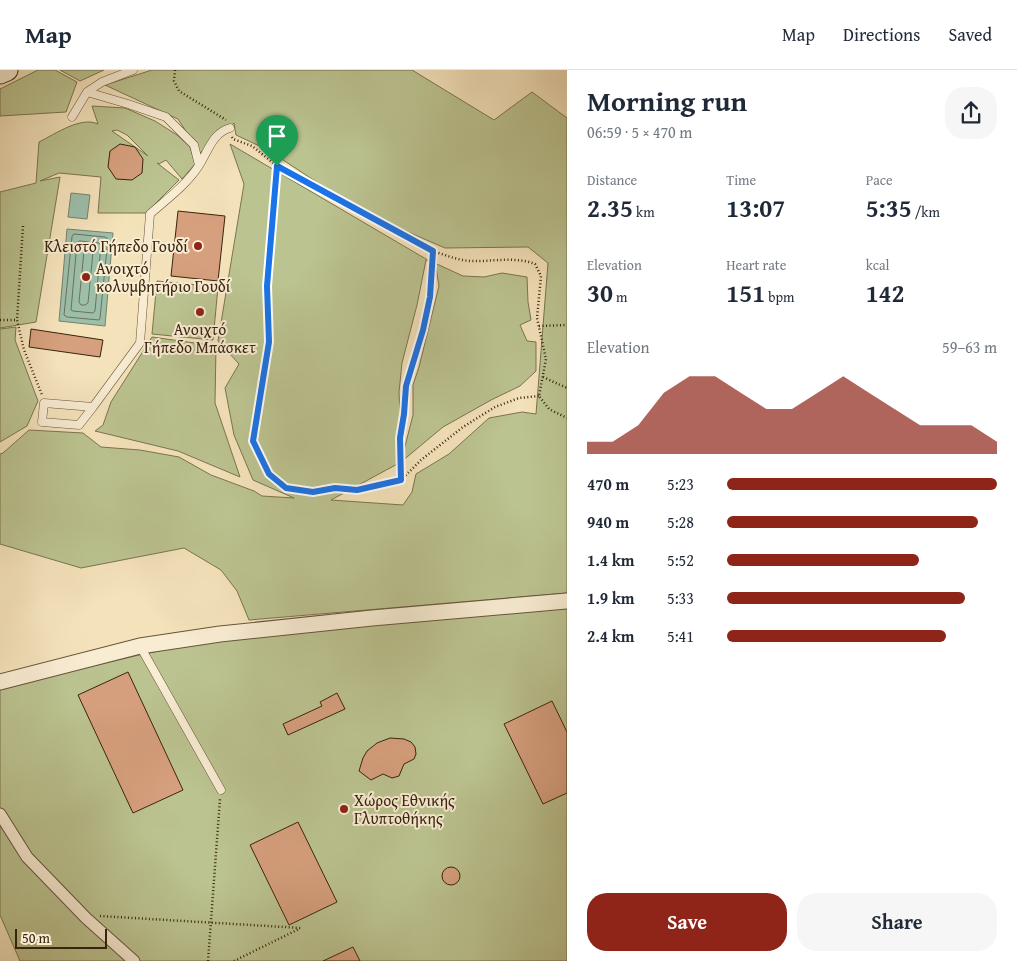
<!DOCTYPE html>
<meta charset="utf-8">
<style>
body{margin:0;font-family:"Gentium Book Plus",serif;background:#f6f6f7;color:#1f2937;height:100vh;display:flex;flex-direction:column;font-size:19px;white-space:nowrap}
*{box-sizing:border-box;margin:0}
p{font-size:16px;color:#747a83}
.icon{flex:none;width:28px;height:28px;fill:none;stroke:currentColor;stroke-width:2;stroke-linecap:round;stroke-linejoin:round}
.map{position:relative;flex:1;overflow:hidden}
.panel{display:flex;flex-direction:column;background:#fff;width:450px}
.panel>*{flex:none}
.scale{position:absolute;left:15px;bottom:12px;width:92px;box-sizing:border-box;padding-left:5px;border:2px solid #39240e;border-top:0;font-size:14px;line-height:18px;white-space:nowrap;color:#39240e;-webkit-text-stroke:4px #f8ecd3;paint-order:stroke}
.pin{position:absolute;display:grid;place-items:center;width:42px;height:42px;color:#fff;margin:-51px -21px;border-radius:50% 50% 50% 0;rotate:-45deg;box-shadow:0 0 5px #0007}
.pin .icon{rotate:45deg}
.round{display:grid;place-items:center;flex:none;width:52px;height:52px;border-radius:20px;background:#f6f6f7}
.overview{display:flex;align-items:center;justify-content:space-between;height:85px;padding:0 20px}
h1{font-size:28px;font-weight:800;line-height:38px}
.figures{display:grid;grid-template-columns:repeat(3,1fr);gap:8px;height:85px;padding:5px 20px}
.figures div{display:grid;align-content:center}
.figures b{font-size:25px;font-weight:800}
.figures small{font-size:14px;font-weight:400}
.figures p{font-size:14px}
.chart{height:140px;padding:10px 20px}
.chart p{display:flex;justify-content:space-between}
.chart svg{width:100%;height:90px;margin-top:5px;fill:#8f2418;opacity:.7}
.cta{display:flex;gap:10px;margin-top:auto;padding:10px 20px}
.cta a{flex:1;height:58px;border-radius:20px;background:#8f2418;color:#fff;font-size:20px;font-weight:800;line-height:58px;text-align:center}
.cta a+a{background:#f6f6f7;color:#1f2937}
ul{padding:0 20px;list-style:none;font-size:16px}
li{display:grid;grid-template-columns:80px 60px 1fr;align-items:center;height:38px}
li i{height:12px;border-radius:6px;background:#8f2418}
header{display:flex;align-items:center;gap:30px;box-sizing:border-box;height:70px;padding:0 25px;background:#fff;border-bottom:1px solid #e0e1e3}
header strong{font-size:24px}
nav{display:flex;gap:28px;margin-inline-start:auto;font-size:18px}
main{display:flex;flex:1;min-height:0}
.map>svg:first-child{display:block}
.green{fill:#bbc390;stroke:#7a744f;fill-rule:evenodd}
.water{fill:#9dbfaa;stroke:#75816c}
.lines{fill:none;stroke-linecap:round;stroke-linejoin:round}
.shore{stroke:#6b725c;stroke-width:1}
.building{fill:#d69f7d;stroke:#39240e}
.service-casing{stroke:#685439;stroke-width:9}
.pedestrian-casing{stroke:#685439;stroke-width:13}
.minor-casing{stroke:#685439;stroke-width:17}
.secondary-casing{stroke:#39240e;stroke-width:23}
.path{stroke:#39240e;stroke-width:2.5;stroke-dasharray:1 2.5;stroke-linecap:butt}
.service{stroke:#f8ecd3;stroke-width:8}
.pedestrian{stroke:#f8ecd3;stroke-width:11}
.minor{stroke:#f8ecd3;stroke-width:15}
.secondary{stroke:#f8ecd3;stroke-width:21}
.route-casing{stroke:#fff;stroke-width:10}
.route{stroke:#1a73e8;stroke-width:6}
.poi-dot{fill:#8f2418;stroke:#f8ecd3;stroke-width:2}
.labels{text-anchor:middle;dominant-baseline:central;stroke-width:4;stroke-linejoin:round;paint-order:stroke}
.poi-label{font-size:16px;fill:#39240e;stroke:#f8ecd3;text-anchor:start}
</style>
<header>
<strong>Map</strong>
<nav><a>Map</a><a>Directions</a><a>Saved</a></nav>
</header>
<main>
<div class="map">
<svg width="567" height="891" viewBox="0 0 567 891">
<rect width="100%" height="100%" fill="#f4e2bb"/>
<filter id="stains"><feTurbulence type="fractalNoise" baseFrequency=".004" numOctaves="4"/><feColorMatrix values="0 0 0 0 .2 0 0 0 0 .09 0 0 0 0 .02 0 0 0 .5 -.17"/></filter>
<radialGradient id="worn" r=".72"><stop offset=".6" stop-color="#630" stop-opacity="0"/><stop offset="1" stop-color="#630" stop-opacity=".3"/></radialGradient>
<path class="green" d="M38,0h17l22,12 -11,30 -66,4v-27z
M60,0h44l-24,11z
M152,0h260l82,50 38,-28 35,26v475l-318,27 -12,-29 -16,-21 -37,-22 -103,20 -81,-24v-90l3,-1 26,-23 54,3 18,14 39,3 39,7 32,18 43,16 8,5 32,2 -41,-18 -19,-45 -9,-47 14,-24 -21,-23 26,-157 -14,-40 196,115 37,17 21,1 18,-4 25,4 1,25 3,18 -11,5 7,16 9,1v29l-16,15 -29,14 -48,27 -42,35 -70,38 72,5 9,-13 4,-18 33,-20 40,-36 33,-6 14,2 12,-151 -20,-16 -83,1 -83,-36 -94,-62 -32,-15 -2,-12 -34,30 -22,-34 -73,-34zM426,190l10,8 3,18 -20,81 -6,18v30l-11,43 -3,-66 3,-29 15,-58z
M92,36l33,2 30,13 22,14 13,12 5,17 -13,15 -16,-19 -7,4 -2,-1 22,17 -33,33h-48l3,-36 -42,-4 -19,8 20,-4 -24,145 -36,6v-136l36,-9 3,-41c16,-8 42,-26 59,-18zM117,60l10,5 21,21 -36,-25z
M157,211l61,6 -5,53 -61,-6z
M16,257l-1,13 23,61 -11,25 -27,16v-113z
M152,267l64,9 -1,57 25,74 -62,-26 -83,-20 8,-6 8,-23z
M567,535v356h-547l-20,-46v-227l139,-33 89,-18z"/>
<path class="water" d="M71,123l19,2 -3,24 -19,-2z
M67,159l46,4 -8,93 -46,-5z"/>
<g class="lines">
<path class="shore" d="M74,164l31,3 3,2 -8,79 -1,2 -32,-3 -3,-2 8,-78z
M80,171l19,2 2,2 -6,66 -2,2 -20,-2 -2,-1 6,-67z
M86,179l5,1 2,2 -5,51 -3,2h-4l-2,-3 5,-51z"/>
</g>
<path class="building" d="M120,74l15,3 8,12 -1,14 -10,7 -16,-1 -8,-12 2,-16z
M178,141l47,5 -7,65 -47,-5z
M31,259l72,11 -3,17 -71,-10z
M128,602l55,118 -50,23 -55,-118z
M337,623l8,16 -57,26 -5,-11 39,-18 -2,-4z
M552,631l15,31v61l-24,11 -39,-80z
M390,668l14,1 7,3 4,5 1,7 -2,5 -10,5 -5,12 -7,2 -9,-4 -12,6 -12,-9 4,-13 4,-7 10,-8z
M298,752l39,80 -48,23 -39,-80z
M442 806a9 9 0 1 1 18 0a9 9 0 1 1-18 0Z
M353,877l7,14h-37z"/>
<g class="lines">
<defs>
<path id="service" d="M87,22l41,12 38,13 28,28 5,20
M72,47l15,-25 15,-10 31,-12
M93,337l-14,18 -37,-3 2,-19 49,4 47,-64 10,-129c17,-15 36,-29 48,-47 10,-15 14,-34 32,-39
M140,576l81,144"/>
<path id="pedestrian" d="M0,744l27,43 59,61 48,43"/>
<path id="minor" d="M0,612l140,-36 80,-12 152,-16 195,-17"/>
<path id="secondary" d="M0,3l7,-3"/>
</defs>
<use href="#service" class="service-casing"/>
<use href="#pedestrian" class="pedestrian-casing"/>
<use href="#minor" class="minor-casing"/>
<use href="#secondary" class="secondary-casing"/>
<path class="path" d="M175,0l-1,11 5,10 47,29
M232,67l1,2 19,7 25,20 156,85c12,4 24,9 37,10 22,1 45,-5 65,3l6,12 -4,42 9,41 -7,37 10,13 18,9
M277,96l-10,120 2,56 -16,99 16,33 17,14 27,4 22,-3 22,1 44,-10 20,-20 42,-33 32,-20 24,-9 20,-2
M23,156l-6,94 7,30 18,45
M0,250h17
M539,256l28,-1
M543,307l24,11
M401,410l-1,-42 4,-24 2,-28 17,-56 7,-33 3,-46
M100,846l201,12
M208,891l12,-162
M234,891l65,-32"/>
<use href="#service" class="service"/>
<use href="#pedestrian" class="pedestrian"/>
<use href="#minor" class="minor"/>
<use href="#secondary" class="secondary"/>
</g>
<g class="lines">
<defs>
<path id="route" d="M277,96l156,85 -3,46 -7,33 -17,56 -2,28 -4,24 1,42 -44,10 -22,-2 -22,4 -27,-4 -17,-14 -16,-33 16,-99 -2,-56z"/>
</defs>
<use href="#route" class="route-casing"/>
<use href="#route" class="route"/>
</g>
<g class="poi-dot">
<circle cx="198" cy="176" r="5"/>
<circle cx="86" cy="207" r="5"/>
<circle cx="200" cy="242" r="5"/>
<circle cx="344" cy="739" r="5"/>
</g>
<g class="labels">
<g class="poi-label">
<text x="188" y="176" text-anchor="end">Κλειστό Γήπεδο Γουδί</text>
<text x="96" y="198">Ανοιχτό<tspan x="96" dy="18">κολυμβητήριο Γουδί</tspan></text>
<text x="200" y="259" text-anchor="middle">Ανοιχτό<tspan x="200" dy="18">Γήπεδο Μπάσκετ</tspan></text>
<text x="354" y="730">Χώρος Εθνικής<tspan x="354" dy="18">Γλυπτοθήκης</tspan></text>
</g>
</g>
<rect width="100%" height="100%" filter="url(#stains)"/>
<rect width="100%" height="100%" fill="url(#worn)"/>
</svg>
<div class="scale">50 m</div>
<div class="pin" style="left:277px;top:96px;background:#1e9e55"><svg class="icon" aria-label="arrive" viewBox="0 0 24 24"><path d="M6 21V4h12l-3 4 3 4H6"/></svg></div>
</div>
<section class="panel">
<div class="overview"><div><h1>Morning run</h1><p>06:59 · 5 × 470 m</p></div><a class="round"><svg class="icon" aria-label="share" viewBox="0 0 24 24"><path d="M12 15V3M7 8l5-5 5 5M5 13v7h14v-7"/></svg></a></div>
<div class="figures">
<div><p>Distance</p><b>2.35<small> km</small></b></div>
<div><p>Time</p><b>13:07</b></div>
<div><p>Pace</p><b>5:35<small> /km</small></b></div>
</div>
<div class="figures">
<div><p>Elevation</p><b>30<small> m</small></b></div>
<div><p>Heart rate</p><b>151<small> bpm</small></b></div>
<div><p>kcal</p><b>142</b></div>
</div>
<div class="chart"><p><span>Elevation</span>59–63 m</p>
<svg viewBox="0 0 160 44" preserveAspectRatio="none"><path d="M0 44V38L10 38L20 30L30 14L40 6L50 6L60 14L70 22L80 22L90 14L100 6L110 14L120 22L130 30L140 30L150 30L160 38V44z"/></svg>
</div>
<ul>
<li><b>470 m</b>5:23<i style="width:100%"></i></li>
<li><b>940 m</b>5:28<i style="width:93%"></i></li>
<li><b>1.4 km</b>5:52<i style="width:71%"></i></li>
<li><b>1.9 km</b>5:33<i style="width:88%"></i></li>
<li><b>2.4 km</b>5:41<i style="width:81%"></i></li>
</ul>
<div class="cta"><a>Save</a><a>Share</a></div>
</section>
</main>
